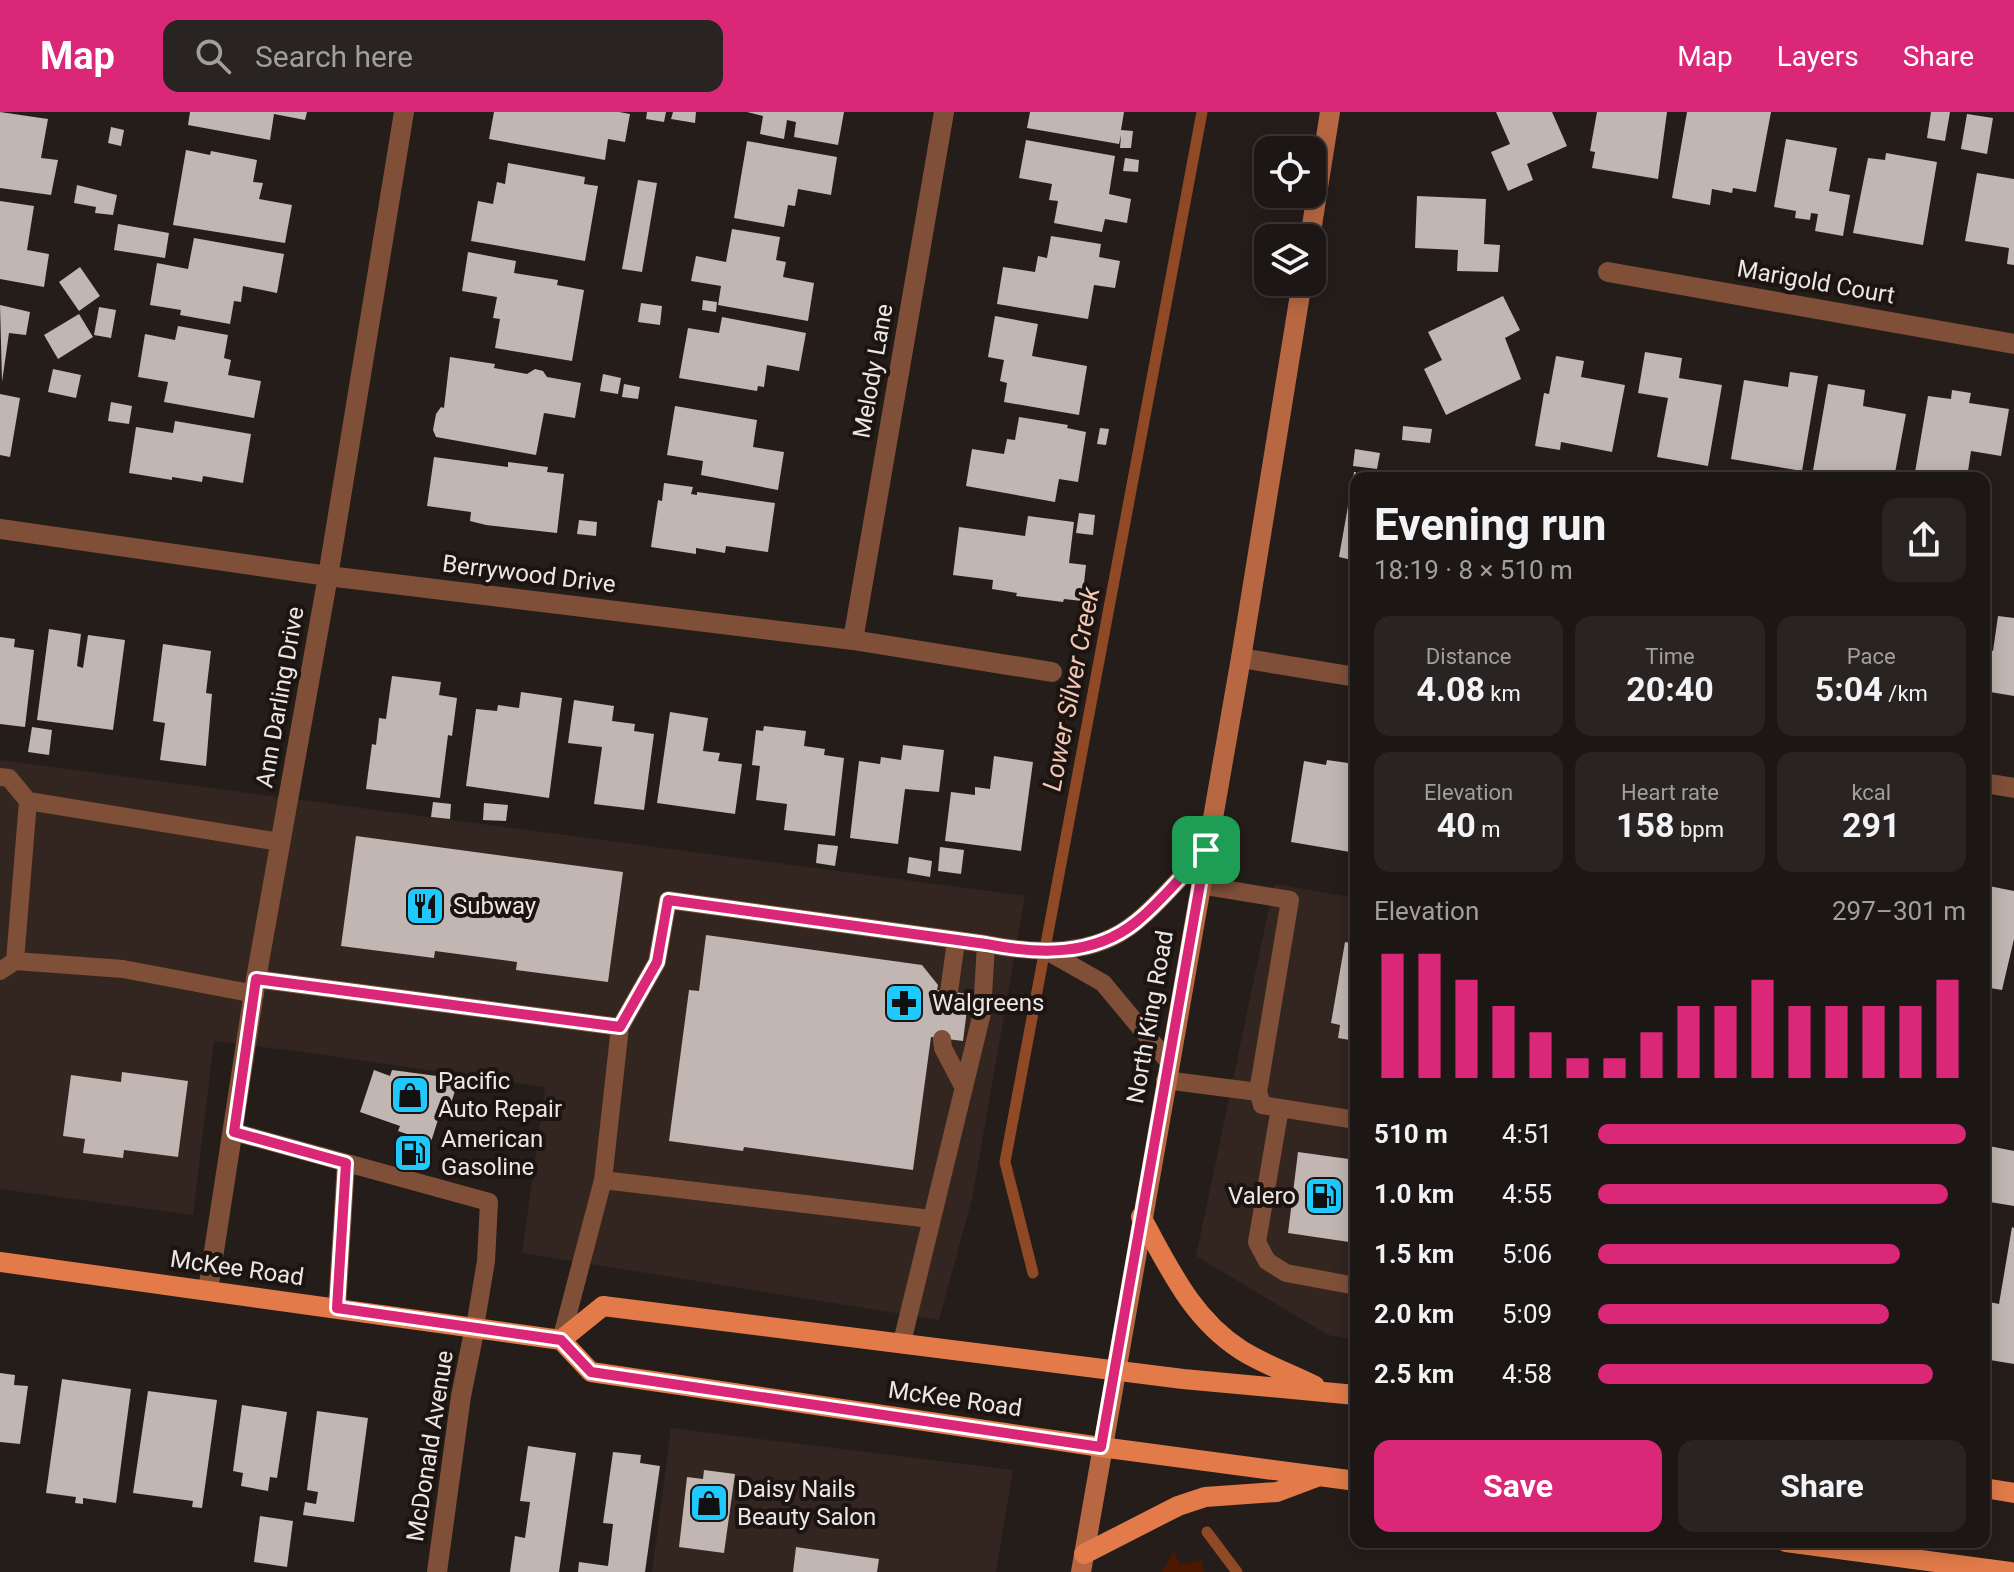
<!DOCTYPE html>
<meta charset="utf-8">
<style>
body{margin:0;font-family:Roboto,sans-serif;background:#292322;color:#f1f3f6;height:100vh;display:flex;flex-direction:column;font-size:30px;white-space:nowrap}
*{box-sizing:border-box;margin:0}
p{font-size:26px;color:#a09fa0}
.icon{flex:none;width:44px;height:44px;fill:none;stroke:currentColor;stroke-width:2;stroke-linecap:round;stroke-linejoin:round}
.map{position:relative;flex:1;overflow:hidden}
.sheet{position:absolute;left:1350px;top:360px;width:640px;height:1076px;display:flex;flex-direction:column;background:#1c1614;border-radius:16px;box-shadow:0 4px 20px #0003,0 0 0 2px #3a3534}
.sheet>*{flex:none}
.tools{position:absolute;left:1254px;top:24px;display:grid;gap:16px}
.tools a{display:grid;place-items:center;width:72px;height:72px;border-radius:16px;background:#1c1614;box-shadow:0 4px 20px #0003,0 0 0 2px #3a3534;font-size:40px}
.pin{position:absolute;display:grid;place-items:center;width:68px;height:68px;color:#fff;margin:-34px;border-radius:16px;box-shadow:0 4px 12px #0006}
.round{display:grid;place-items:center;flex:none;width:84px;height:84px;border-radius:16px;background:#292322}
.summary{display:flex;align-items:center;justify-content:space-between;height:136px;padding:0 24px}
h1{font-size:44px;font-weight:700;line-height:60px}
.stats{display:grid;grid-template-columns:repeat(3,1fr);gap:12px;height:136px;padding:8px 24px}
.stats div{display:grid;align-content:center;border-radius:16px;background:#292322;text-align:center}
.stats b{font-size:34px;font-weight:700}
.stats small{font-size:22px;font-weight:400}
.stats p{font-size:22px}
.chart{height:224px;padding:16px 24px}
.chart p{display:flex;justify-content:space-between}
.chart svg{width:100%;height:144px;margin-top:8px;stroke:#db2777;stroke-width:6}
.primary-button{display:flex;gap:16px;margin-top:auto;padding:16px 24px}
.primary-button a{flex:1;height:92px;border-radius:16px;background:#db2777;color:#fff;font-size:32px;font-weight:700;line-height:92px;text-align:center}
.primary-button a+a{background:#292322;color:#f1f3f6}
ul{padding:0 24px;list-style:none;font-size:26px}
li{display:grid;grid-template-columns:128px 96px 1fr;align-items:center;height:60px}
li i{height:20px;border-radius:10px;background:#db2777}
header{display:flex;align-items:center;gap:48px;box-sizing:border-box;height:112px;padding:0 40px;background:#db2777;color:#fff}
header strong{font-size:38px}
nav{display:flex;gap:44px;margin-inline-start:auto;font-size:28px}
.search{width:560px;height:72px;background:#292322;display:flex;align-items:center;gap:20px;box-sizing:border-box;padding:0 28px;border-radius:16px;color:#a09fa0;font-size:30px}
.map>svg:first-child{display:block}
.built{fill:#33251f}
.green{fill:#4c1800}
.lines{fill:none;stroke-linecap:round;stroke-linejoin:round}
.stream{stroke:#904925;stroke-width:11}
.building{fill:#c1b6b1}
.service{stroke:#804f38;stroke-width:18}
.minor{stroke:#804f38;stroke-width:20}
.secondary{stroke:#b76842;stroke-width:20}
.primary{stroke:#e27b49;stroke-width:20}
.route-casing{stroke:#fff;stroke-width:16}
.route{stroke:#db2777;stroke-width:10}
.labels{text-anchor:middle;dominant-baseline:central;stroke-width:8;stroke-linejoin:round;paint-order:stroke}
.street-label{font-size:24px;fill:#ece6e4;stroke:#1c1411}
.poi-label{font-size:24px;fill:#ece6e4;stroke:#1c1411;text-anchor:start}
.water-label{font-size:26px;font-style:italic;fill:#f2c7b4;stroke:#1c1411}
</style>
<header>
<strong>Map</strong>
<div class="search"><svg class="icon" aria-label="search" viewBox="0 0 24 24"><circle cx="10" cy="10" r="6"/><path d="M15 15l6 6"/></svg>Search here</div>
<nav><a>Map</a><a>Layers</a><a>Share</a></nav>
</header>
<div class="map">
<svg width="2014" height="1460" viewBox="0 0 2014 1460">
<rect width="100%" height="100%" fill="#251d1a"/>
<path class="built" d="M0,648l1025,136 -53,303 -33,121 -417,-67 23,-166 -241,-35 -90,-11 -21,174 -193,-26z
M1274,772l82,14v442l-28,-5 -132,-79z
M671,1316l342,42 -17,102h-344z"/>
<path class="green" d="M1174,1439l6,14 21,-5 3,12h-42z"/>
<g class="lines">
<path class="stream" d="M1033,1161l-28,-111 197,-1050
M1207,1420l30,40"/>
</g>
<path class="building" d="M0,0l48,7 -7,39 17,2 -7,35 -51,-7z
M190,0h117l-2,8 -31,-6 -4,26 -82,-15z
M494,0h125l11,2 -5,28 -17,-3 -3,21 -116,-21z
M647,0h19l-2,10 -18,-3z
M673,0h23l-1,11 -24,-4z
M747,0h97l-6,33 -44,-8 2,-15 -9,-2 -3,19 -24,-5 3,-18z
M1030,0h94l-3,18 12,1 -2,17h-11l1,-13 -2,9 -92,-16z
M1496,0h56l15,34 -40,18 6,16 -25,11 -17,-39 19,-8z
M1597,0h70l-9,67 -66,-11 3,-16 -5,-1z
M1687,0h84l-15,80 -23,-4 -1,5 -20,-4 -2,16 -38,-7z
M1931,0h19l-5,29 -18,-3z
M1967,2l26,4 -6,36 -26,-5z
M111,15l13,3 -3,16 -13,-3z
M1786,27l51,9 -8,43 21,4 -7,41 -28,-5 3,-17 -7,-1 -1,7 -15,-2 1,-7 -22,-4z
M1026,28l89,16 -6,38 22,5 -4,24 -22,-4 -3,13 -48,-9 4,-22 -9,-1 3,-16 -33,-6z
M747,29l90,16 -6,38 -33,-6 -3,17 -7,-1 -4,22 -50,-9z
M186,38l24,5 1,-4 46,9 -4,22 10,1 -4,16 33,6 -7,38 -112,-18z
M1886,41l51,9 -14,83 -70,-12 15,-75 17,2z
M1125,46l14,2 -1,12 -15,-1z
M508,51l77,14 -1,7 14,2 -13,75 -114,-20 7,-40 15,3 4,-22 8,2z
M1977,61l37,6v86l-7,-1 2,-16 -44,-7z
M638,68l19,3 -15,89 -20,-3z
M77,73l40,10 -4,20 -18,-2 1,-6 -22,-4z
M1417,84l69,3 -2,45 16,1 -2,27 -41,-1 1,-21 -43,-2z
M0,89l34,5 -7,44 22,4 -5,33 -44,-8z
M118,112l51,9 -4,25 -51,-8z
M732,117l48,8 -4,23 10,2 -3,15 31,6 -6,38 -90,-16 3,-19 -30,-5 5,-25 30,6z
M1051,124l50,8 -2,13 21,4 -5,27 -21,-3 -6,34 -91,-15 6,-37 32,5 3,-16 9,2z
M194,126l90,16 -7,39 -34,-7 -2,16 -7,-1 -4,23 -50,-9 1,-5 -31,-5 7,-42 31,6z
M468,140l48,9 -2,12 44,7 -1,5 27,5 -12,71 -77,-13 5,-29 -7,-1 4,-21 -35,-6z
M80,155l20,29 -21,15 -20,-29z
M1503,184l17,34 -15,8 16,41 -75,36 -22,-46 18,-9 -14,-28z
M703,188l14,2 -1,10 -14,-2z
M641,191l21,3 -2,19 -22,-3z
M0,193l30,7 -4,23 -17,-2 -7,49z
M99,195l17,3 -5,28 -17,-3z
M79,202l14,23 -35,22 -14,-24z
M995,204l43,8 -6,32 55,10 -8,49 -75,-13 3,-19 -7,-2 4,-21 -16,-3z
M722,205l84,16 -7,38 -32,-6 -3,22 -6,-1 -1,5 -78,-13 9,-50 31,5z
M178,214l50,9 -4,23 7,2 -3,15 33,6 -7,37 -90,-16 4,-20 -30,-5 7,-43 30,6z
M1645,240l37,6 -3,20 43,7 -14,81 -51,-9 11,-59 -30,-5z
M1556,244l28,5 -3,16 44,8 -13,67 -51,-10 -1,8 -25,-4 9,-53 5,1z
M450,245l45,7 -1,4 33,6 8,-5 8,2 4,6 34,6 -6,35 -31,-5 -8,42 -100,-18 -3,-7 3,-16 5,-7 3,1z
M53,257l28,6 -5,23 -28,-6z
M1790,260l28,4 -16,95 -71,-12 13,-79 44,7z
M603,262l18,4 -3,16 -18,-3z
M624,272l16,3 -2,12 -16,-2z
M1828,272l37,6 -2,16 43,8 -12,64 -82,-2z
M1952,278l19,3 -2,10 40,6 -8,47 -30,-5 -4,27h-53l14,-82 23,3z
M0,282l20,4 -10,59 -10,-2z
M111,290l21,4 -3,18 -21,-3z
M675,294l82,14 -4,27 31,5 -6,38 -77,-15 2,-14 -36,-6z
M1019,305l49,8 -1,3 19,4 -8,50 -19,-3 -4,23 -89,-16 6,-37 32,5 3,-15 8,1z
M175,309l76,13 -8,49 -40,-7 -1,6 -30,-5v3l-43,-7 7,-46 37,6z
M1403,314l29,3 -2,14 -28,-3z
M1100,316l9,1 -3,16 -9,-1z
M1355,337l25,4 -3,16 -24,-3z
M434,345l74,10v-5l40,5 -1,5 17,2 -7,59 -71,-8 -16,-4 1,-9 -44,-6z
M1354,360h2v89l-17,-4z
M664,371l29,4 -2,7 6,1v-3l78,11 -7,49 -42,-6 -1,7 -29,-5v6l-45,-7 7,-47 4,1z
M1079,401l16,2 -2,20 -17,-2z
M1028,404l46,6 -5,41 17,2 -4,36 -18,-2 -1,3 -47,-6 1,-3 -25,-4 1,-9 -40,-5 6,-48 66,9z
M579,408l18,2 -1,14 -19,-2z
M1998,504l16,2v78l-30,-5v-42l9,2z
M49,517l32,5 -4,32 6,2 5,-33 37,5 -12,90 -76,-10z
M0,525l15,2 -1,8 20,3 -9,77 -25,-3z
M163,532l48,7 -5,42 6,1 -6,72 -46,-6 5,-37 -12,-2z
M392,564l49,6 -2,13 18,3 -5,38 -4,-1 -8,63 -74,-9 6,-45 4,1 3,-27 7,1z
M521,580l41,6 -13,100 -83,-12 10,-77 21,2 1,-6 21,3z
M574,588l40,6 -2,15 23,3 -1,7 20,3 -10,76 -50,-6 8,-57 -34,-4z
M670,600l38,6 -5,33 17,2 -2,8 24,3 -7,50 -78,-11z
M764,614l42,5 -2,15 21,3 -1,6 20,3 -9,78 -51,-6 3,-26 -31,-4 4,-34 -8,-1 4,-35 7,1z
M32,615l20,3 -3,25 -21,-3z
M903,633l41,5 -5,42 -34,-3 -7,55 -48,-6 9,-77 21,3 1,-7 20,3z
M1349,641l7,1v99l-65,-11 13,-81 22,4 1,-5 21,3z
M994,644l39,6 -12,89 -76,-10 6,-49 24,3v-8l15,2z
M433,690l18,2 -1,15 -19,-2z
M484,691l24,2 -2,16 -23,-1z
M356,724l267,36 -15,110 -92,-12 1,-8 -82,-11 -1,7 -93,-12z
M818,732l20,2 -3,20 -19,-3z
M940,735l24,3 -3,24 -23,-3z
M909,745l23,4 -2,16 -23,-4z
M1984,773l30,6v48l-12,51 -18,-3z
M706,823l216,30 16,20 -1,5 32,4 -6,47 -32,-4 -18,133 -169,-23 -1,4 -74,-10 20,-151 10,1z
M1345,830l11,2v97l-18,-3 2,-13 -9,-2z
M374,958l16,6 2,-6 67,9 -11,33 -7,-2 -10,32 -33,-11 2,-5 -40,-14z
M122,960l66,9 -10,76 -54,-7 -1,8 -40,-5 2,-14 -22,-3 8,-61 50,7z
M1984,1033l30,6v55l-30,-5z
M1298,1040l58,8v83l-68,-10z
M2012,1115l2,1v136l-30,-5v-58l15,3z
M0,1261l15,2 -1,10 14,1 -8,58 -20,-2z
M62,1267l69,10 -15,114 -33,-5v6l-8,-1 1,-6 -30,-4z
M148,1279l69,9 -15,108 -10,-1 1,-6 -60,-8z
M242,1293l45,7 -10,66 -7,-1 -2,14 -27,-5 2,-13 -10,-2z
M317,1299l51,7 -14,104 -51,-7 2,-13 11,2 2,-12 -11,-2z
M528,1334l48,7 -17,119h-49l5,-36 10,2 5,-36 -10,-1z
M613,1340l28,3 -1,8 20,3 -15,106h-67l1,-10 29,4 5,-42 -10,-1z
M704,1358l31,4 -11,79 -45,-6 8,-70 16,2z
M260,1404l33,5 -6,46 -33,-5z
M796,1435l83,12 -2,13h-84z"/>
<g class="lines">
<path class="service" d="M0,665l9,1 19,23 252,41
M1200,773l90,15 -32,192 4,13 94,15
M1050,841l53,30 65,78
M15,849l13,-160
M0,859l15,-10 108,8 132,25
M256,867l364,48 37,-65 11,-62 318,44c50,10 108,13 150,-22 26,-21 48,-49 70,-72
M949,880l7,-51
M942,927l1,9 21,40
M1165,968l93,12
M1280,996l-23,134 10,19 19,12 70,13
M234,1020l255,70 -3,59 -11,66
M603,1068l328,39
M337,1196l9,-145
M561,1228l42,-160 17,-153
M902,1230l80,-329 4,-69"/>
<path class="minor" d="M1608,160l406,72
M0,417l328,47 525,64 199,32
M853,528l91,-528
M1241,546l115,19
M1984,671l30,5
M208,1178l48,-311 72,-403 76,-464
M437,1460l24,-176 14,-69"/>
<path class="secondary" d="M1310,126l20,-126
M1081,1460l160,-914 61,-376"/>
<path class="primary" d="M1141,1105c28,50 50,101 100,133 22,14 50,24 74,36
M0,1150l561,78 30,32 510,75 255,34
M561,1228l42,-34 580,73 173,16
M1984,1376l30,5
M1786,1430l224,30
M1084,1442l94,-48 27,-9 72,-5 40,-15"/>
</g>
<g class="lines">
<defs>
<path id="route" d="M1206,738l-105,597 -510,-75 -30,-32 -224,-32 9,-145 -112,-31 22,-153 364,48 37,-65 11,-62 318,44c51,10 107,13 150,-22 26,-21 48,-49 70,-72z"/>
</defs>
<use href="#route" class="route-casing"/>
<use href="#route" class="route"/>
</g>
<defs>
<symbol id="restaurant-square" viewBox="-11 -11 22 22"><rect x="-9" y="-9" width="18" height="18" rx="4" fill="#1ec9fd" stroke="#1c1411"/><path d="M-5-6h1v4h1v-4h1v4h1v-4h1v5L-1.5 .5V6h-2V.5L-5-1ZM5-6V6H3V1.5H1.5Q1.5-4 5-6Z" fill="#111"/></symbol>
<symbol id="pharmacy-square" viewBox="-11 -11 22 22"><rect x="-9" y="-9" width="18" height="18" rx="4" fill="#1ec9fd" stroke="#1c1411"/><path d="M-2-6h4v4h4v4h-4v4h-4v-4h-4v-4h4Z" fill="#111"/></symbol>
<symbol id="shop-square" viewBox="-11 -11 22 22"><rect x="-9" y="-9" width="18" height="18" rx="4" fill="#1ec9fd" stroke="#1c1411"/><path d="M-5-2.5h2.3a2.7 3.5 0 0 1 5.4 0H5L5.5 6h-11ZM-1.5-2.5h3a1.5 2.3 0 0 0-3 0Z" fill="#111"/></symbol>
<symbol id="fuel-square" viewBox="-11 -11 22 22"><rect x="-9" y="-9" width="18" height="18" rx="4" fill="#1ec9fd" stroke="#1c1411"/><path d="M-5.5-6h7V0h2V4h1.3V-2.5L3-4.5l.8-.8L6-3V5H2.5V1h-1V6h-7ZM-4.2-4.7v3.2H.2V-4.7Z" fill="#111"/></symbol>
</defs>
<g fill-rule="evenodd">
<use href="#restaurant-square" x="403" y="772" width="44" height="44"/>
<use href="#pharmacy-square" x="882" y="869" width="44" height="44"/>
<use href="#shop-square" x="388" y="961" width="44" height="44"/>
<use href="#fuel-square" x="391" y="1019" width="44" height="44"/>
<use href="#fuel-square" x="1302" y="1062" width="44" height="44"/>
<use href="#shop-square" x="687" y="1369" width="44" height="44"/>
</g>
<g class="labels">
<g class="street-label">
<text transform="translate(1816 170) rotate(10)">Marigold Court</text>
<text transform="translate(873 259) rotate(-80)">Melody Lane</text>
<text transform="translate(529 462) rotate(7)">Berrywood Drive</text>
<text transform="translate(280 585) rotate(-80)">Ann Darling Drive</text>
<text transform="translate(1150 905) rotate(-80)">North King Road</text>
<text transform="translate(237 1156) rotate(8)">McKee Road</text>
<text transform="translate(955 1287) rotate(8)">McKee Road</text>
<text transform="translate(430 1334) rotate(-81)">McDonald Avenue</text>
</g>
<g class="poi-label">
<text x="453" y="794">Subway</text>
<text x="932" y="891">Walgreens</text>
<text x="438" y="969">Pacific<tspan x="438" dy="28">Auto Repair</tspan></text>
<text x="441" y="1027">American<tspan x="441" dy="28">Gasoline</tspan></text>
<text x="1296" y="1084" text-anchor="end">Valero</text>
<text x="737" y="1377">Daisy Nails<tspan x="737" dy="28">Beauty Salon</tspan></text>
</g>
<g class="water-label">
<text transform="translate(1071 577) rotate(-79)">Lower Silver Creek</text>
</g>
</g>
</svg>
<div class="tools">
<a><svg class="icon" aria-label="locate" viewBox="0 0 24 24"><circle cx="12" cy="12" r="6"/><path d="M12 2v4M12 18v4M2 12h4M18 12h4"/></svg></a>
<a><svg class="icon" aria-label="layers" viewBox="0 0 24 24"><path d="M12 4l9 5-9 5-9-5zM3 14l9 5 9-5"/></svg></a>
</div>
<div class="pin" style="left:1206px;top:738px;background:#1e9e55"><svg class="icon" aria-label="arrive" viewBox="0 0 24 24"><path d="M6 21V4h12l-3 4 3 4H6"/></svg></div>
<section class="sheet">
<div class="summary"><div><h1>Evening run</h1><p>18:19 · 8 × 510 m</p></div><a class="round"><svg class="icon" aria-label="share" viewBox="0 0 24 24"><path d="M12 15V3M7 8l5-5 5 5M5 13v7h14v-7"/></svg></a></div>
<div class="stats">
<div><p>Distance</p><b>4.08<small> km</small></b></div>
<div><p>Time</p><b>20:40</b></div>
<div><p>Pace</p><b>5:04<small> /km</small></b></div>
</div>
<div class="stats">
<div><p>Elevation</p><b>40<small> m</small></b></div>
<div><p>Heart rate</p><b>158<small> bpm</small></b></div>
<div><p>kcal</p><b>291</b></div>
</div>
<div class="chart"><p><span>Elevation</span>297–301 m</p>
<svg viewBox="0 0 160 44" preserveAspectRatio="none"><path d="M5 44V6M15 44V6M25 44V14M35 44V22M45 44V30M55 44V38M65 44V38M75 44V30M85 44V22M95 44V22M105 44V14M115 44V22M125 44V22M135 44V22M145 44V22M155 44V14"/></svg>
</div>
<ul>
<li><b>510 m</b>4:51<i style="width:100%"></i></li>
<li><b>1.0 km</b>4:55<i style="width:95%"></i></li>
<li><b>1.5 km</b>5:06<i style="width:82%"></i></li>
<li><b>2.0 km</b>5:09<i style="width:79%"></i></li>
<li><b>2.5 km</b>4:58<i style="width:91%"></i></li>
</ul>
<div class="primary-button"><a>Save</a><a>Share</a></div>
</section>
</div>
